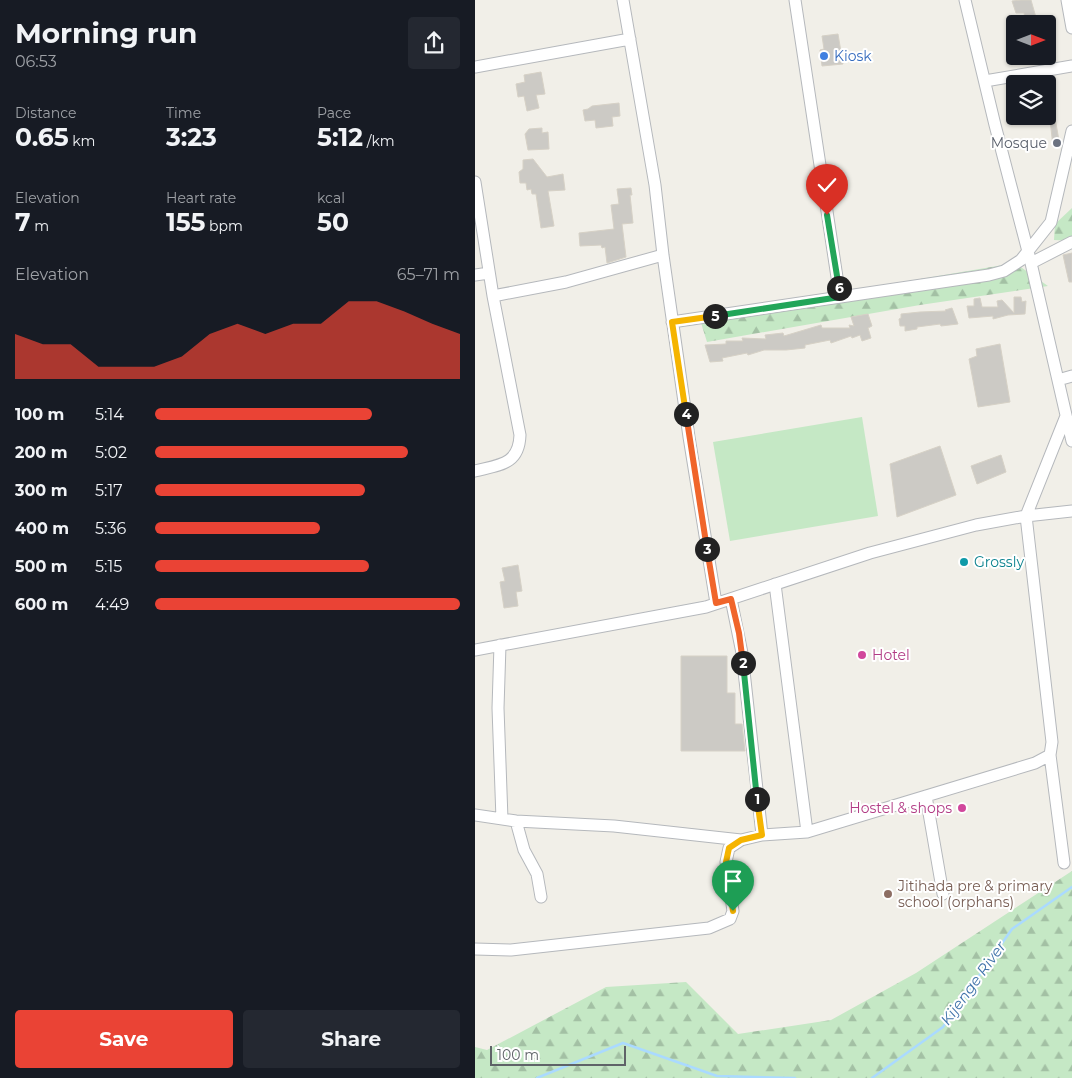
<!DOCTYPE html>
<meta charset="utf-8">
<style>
body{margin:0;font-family:Montserrat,sans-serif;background:#242831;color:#f1f3f6;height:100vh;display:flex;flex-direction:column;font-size:19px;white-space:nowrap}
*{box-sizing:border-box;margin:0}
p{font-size:16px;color:#9ea1a6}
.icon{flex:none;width:28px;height:28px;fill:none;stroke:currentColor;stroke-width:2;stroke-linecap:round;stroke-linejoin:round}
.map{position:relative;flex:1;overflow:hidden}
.sheet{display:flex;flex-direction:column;background:#171b24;width:475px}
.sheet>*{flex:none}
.needle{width:32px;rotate:90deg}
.tools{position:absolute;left:531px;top:15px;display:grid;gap:10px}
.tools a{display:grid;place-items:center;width:50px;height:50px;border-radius:5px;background:#171b24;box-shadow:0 1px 4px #0004;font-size:25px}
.scale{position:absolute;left:15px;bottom:12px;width:136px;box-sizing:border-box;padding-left:5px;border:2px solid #5f6368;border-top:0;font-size:14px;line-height:18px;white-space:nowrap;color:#5f6368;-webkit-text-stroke:4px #fff;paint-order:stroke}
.pin{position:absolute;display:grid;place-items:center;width:42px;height:42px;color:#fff;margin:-51px -21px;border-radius:50% 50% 50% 0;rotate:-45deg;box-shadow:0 0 5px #0007}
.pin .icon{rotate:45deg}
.km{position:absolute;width:25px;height:25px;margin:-12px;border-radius:50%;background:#222;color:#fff;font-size:14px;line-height:25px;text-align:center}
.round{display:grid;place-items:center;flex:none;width:52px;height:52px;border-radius:5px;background:#242831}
.head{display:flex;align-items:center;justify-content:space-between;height:85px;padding:0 15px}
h1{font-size:28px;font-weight:700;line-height:38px}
.figures{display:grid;grid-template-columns:repeat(3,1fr);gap:8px;height:85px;padding:5px 15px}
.figures div{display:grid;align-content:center}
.figures b{font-size:25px;font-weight:700}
.figures small{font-size:14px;font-weight:400}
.figures p{font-size:14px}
.chart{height:140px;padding:10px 15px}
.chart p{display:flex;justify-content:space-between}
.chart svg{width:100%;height:90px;margin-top:5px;fill:#ea4335;opacity:.7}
.action{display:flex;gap:10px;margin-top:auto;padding:10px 15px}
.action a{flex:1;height:58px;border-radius:5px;background:#ea4335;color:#fff;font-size:20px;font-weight:700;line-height:58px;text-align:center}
.action a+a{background:#242831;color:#f1f3f6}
ul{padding:0 15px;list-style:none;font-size:16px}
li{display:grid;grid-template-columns:80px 60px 1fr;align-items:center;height:38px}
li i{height:12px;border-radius:6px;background:#ea4335}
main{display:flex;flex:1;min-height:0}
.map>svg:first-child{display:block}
.forest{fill:url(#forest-firs)}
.pitch{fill:#c5e8c5}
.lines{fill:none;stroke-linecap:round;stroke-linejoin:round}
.stream{stroke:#aadaff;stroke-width:2.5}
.building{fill:#cccac5;stroke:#d6d1c6}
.minor-casing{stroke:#b5b8bc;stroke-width:13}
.minor{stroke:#fff;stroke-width:11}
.split-1-casing{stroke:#fff;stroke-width:10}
.split-2-casing{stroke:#fff;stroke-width:10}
.split-3-casing{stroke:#fff;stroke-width:10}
.split-4-casing{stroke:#fff;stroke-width:10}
.split-5-casing{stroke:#fff;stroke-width:10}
.split-6-casing{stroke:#fff;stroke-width:10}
.split-7-casing{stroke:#fff;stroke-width:10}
.split-1{stroke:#f5b400;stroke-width:6}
.split-2{stroke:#22a559;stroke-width:6}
.split-3{stroke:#f0652b;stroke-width:6}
.split-4{stroke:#f0652b;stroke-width:6}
.split-5{stroke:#f5b400;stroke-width:6}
.split-6{stroke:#22a559;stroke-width:6}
.split-7{stroke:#22a559;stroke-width:6}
.shop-dot{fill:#3f7fe0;stroke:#fff;stroke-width:2}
.worship-dot{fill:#6b7280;stroke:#fff;stroke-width:2}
.culture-dot{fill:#0f9aa8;stroke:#fff;stroke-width:2}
.hotel-dot{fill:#d1479c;stroke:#fff;stroke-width:2}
.education-dot{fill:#8d6e63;stroke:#fff;stroke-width:2}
.labels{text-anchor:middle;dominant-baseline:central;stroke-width:4;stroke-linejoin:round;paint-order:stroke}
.shop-label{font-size:14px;fill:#366cbe;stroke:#fff;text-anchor:start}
.worship-label{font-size:14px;fill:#5b616d;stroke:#fff;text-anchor:end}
.culture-label{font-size:14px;fill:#0d838f;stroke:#fff;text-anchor:start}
.hotel-label{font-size:14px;fill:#b23c85;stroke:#fff;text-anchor:start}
.education-label{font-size:14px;fill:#785e54;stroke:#fff;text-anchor:start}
.water-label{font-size:15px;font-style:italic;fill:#4174aa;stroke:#fff}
</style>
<main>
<section class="sheet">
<div class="head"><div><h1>Morning run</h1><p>06:53</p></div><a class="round"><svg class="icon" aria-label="share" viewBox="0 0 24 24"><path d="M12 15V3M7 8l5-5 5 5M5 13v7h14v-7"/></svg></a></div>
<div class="figures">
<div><p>Distance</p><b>0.65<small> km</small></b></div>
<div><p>Time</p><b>3:23</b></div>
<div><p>Pace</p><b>5:12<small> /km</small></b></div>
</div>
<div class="figures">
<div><p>Elevation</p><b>7<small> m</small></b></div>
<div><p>Heart rate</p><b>155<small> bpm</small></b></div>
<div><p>kcal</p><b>50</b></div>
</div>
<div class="chart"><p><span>Elevation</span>65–71 m</p>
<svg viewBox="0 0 160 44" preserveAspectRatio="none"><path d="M0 44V22L10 27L20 27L30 38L40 38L50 38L60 33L70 22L80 17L90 22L100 17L110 17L120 6L130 6L140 11L150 17L160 22V44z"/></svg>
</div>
<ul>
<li><b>100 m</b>5:14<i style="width:71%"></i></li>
<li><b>200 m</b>5:02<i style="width:83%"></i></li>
<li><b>300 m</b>5:17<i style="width:69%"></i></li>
<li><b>400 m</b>5:36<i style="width:54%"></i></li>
<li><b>500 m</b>5:15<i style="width:70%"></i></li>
<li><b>600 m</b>4:49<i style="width:100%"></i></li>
</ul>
<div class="action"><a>Save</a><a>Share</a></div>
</section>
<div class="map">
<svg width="597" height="1078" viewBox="0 0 597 1078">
<defs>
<pattern id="forest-firs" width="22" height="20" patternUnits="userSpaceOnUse" patternTransform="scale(1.25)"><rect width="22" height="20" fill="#c5e8c5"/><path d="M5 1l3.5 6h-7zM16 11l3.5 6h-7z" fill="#a3c0a4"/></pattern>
</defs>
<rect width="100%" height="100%" fill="#f1efe8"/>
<path class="forest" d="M597,208v33l-18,-1 1,-16z
M540,263l33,23 -128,19 -213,37 -9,-29 169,-25z
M597,871v207h-597v-31l12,3 119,-63 80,-5 52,52 93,-14 85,-47z"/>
<path class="pitch" d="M387,417l16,99 -148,25 -17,-99z"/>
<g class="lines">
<path class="stream" d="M62,1078l86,-35 94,33 78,2
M397,1078l71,-51 69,-98 60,-42"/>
</g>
<path class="building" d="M546,0h10l6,21 -4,3h-7l-2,-11h-8l-4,-12z
M363,34l5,30 -21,2 -2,-16 4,-1 -2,-13z
M66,72l4,22 -9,1 3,13 -12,3 -3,-15 -6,1 -2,-13 9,-2 -1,-7z
M144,103l1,13 -8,1 1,9 -17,2 -1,-8 -10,1 -2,-11 5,-1 4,-3z
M580,118l5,28 -7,1 -3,-28z
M67,128v5l6,-1 1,17 -21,1 -3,-16 4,-5z
M58,159l14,18 16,-3 2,16 -17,1 6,35 -13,2 -5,-34h-4l-1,-5 -4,1 -1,-7h-6l-1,-11 4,-3v-9z
M156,188l1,7h-2l3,28 -11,1 4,33 -19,6 -2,-16 -3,1 -1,-3 -21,1 -1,-13 35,-4 -3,-24 8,-1 -2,-15z
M597,253v29h-3l-6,-27z
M539,297h7l1,5 4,-1 -1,13 -17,1 -15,4v-3l-24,2 -2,-12h7v-7l6,-1 2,9h16l-1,-6 5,-1 12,13z
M477,308l6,16 -17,2 -1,-2 -23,3v2l-12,2v-5h-5l-1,-7 2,-1v-4l19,-2 26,-1 -1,-1z
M393,314l4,12 -4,2 3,10 -9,3 -2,-6 -8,3 -1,-2 -20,7 -1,-3 -25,5v3l-19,2h-22l-16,5 -1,-2 -25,5 1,3 -13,1 -5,-17 21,-1v-3h17l-1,-3 24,1 -1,-4 18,-2 1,3 37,-11 1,3h28l-1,-3 5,1 -3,-9z
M525,344l10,58 -32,5 -9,-48 8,-3 -1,-7z
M465,446l16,49 -59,22 -7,-53z
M526,455l5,17 -29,12 -6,-18z
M43,565l4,26 -6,1 2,14 -14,2 -4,-26 5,-1 -3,-13z
M206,656h46v37h8v31h7l3,27h-64z"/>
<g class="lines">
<defs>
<path id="minor" d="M148,0l32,185 8,70 26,182 27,166
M320,0l45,297
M490,0l30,125 36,138 41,178
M592,0l5,28
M0,67l155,-28
M510,81l87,-15
M0,182l18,114 27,139c-1,30 -21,30 -45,36
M556,263l41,-21
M0,275l14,-2
M18,296l73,-14 97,-27
M197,322l317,-47 15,-4 17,-11 30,-38 21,-91
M583,380l14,-4
M300,584l32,248
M256,599l11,54 20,182
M25,645l-2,63 4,111
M0,650l231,-43 164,-54 106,-28 50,-9 46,-5
M575,755l14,108
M451,796l17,98
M0,815l41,6 98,5 127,14
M41,821l8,29 13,24 4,23
M0,949l36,1 198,-22 21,-9 3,-8 -7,-49 3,-14 12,-8 21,-5 45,-3 228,-69 15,-8 2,-13 -26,-226 40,-100"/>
</defs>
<use href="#minor" class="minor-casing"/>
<use href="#minor" class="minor"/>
</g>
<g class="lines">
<defs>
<path id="split-1" d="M258,911l-7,-49 3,-14 12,-8 21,-5 -5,-36"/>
<path id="split-2" d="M268,663l14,136"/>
<path id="split-3" d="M232,549l9,54 15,-4 8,34 4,30"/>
<path id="split-4" d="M211,414l21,135"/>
<path id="split-5" d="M211,414l-14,-92 43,-6"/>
<path id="split-6" d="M240,316l125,-19 -1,-9"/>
<path id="split-7" d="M352,215l12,73"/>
</defs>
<use href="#split-1" class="split-1-casing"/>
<use href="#split-2" class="split-2-casing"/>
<use href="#split-3" class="split-3-casing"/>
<use href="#split-4" class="split-4-casing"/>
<use href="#split-5" class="split-5-casing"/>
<use href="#split-6" class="split-6-casing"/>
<use href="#split-7" class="split-7-casing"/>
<use href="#split-1" class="split-1"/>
<use href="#split-2" class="split-2"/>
<use href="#split-3" class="split-3"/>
<use href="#split-4" class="split-4"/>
<use href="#split-5" class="split-5"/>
<use href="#split-6" class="split-6"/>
<use href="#split-7" class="split-7"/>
</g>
<circle class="shop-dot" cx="349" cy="56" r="5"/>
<circle class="worship-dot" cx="582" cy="143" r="5"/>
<circle class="culture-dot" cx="489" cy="562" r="5"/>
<g class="hotel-dot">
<circle cx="387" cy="655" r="5"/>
<circle cx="487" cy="808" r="5"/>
</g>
<circle class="education-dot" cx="413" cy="894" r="5"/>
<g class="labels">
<g class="shop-label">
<text x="359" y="56">Kiosk</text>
</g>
<g class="worship-label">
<text x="572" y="143">Mosque</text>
</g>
<g class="culture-label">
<text x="499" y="562">Grossly</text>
</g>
<g class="hotel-label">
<text x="397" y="655">Hotel</text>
<text x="477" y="808" text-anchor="end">Hostel &amp; shops</text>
</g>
<g class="education-label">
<text x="423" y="886">Jitihada pre &amp; primary<tspan x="423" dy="16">school (orphans)</tspan></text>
</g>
<g class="water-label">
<text transform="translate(498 983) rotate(-54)">Kijenge River</text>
</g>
</g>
</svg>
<div class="tools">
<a><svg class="needle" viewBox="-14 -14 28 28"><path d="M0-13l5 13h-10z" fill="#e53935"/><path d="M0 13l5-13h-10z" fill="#9ea1a6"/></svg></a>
<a><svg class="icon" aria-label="layers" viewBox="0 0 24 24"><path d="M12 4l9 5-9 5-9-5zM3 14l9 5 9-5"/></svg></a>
</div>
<div class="scale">100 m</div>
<div class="pin" style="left:258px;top:911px;background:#1e9e55"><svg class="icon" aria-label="arrive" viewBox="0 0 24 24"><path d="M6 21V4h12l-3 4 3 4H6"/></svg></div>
<div class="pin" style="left:352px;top:215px;background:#d93025"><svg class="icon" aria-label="check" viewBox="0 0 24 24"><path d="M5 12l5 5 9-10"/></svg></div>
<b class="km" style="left:282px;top:799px">1</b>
<b class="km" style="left:268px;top:663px">2</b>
<b class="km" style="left:232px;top:549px">3</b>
<b class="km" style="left:211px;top:414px">4</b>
<b class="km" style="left:240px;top:316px">5</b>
<b class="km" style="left:364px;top:288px">6</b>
</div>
</main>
